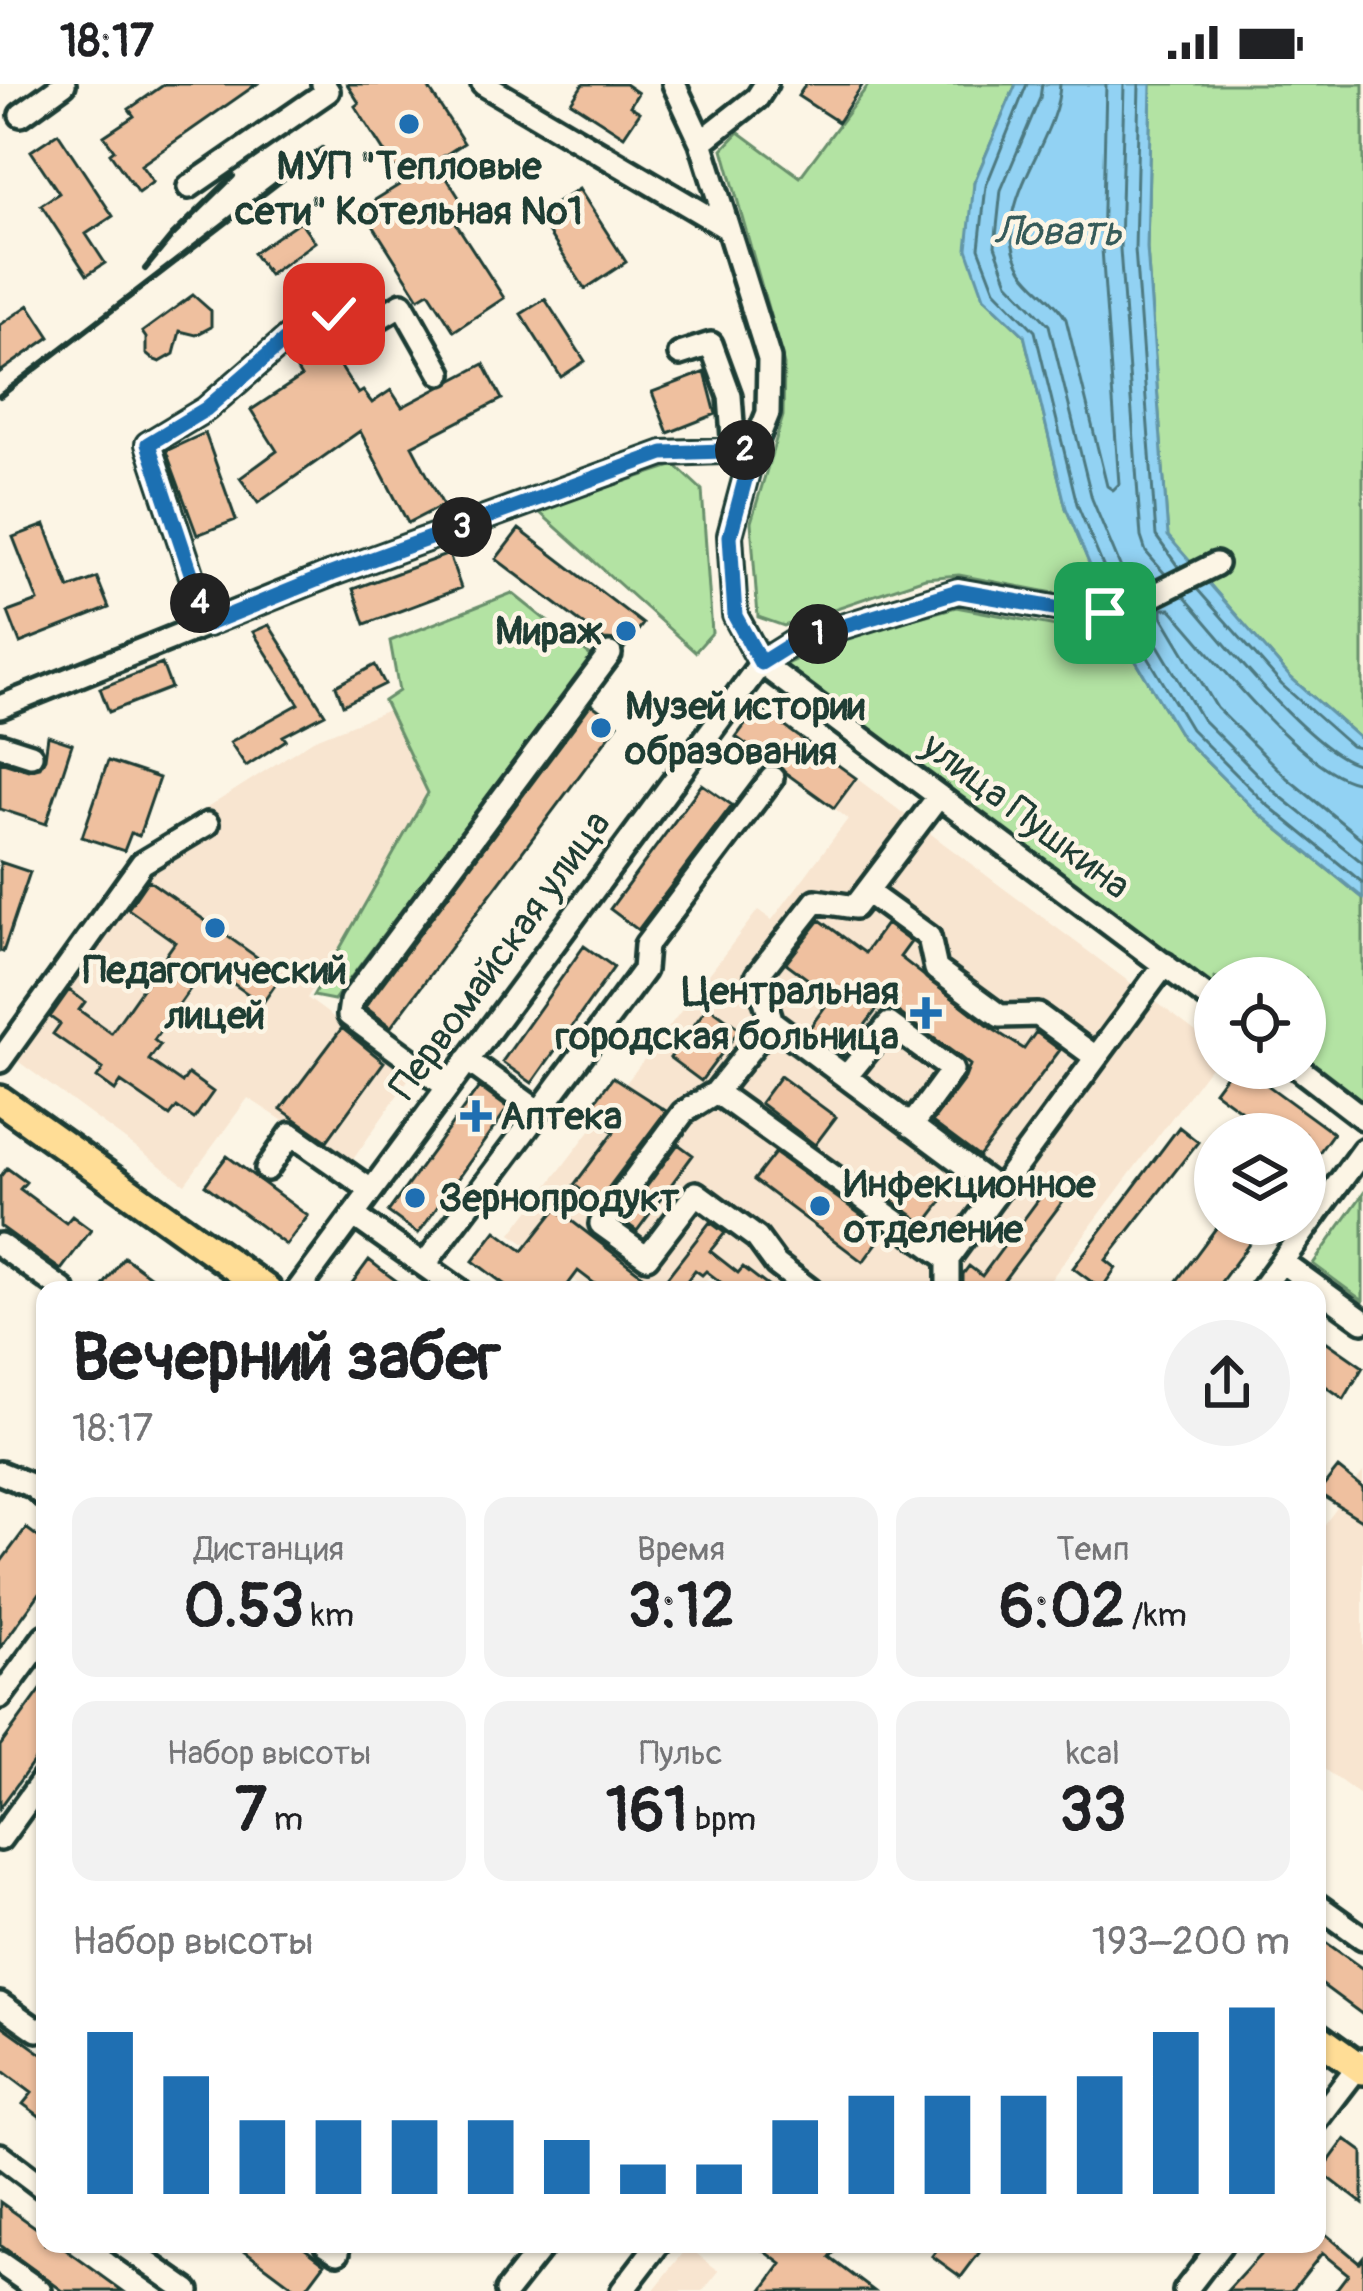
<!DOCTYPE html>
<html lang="ru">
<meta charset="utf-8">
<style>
body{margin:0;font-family:Pangolin,sans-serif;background:#f2f2f2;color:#202124;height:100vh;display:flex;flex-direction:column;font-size:45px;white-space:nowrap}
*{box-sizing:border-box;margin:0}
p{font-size:39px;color:#757577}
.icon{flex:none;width:66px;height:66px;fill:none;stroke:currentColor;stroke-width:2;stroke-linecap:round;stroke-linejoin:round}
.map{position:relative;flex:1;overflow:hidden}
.sheet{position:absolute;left:36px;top:1197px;width:1290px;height:972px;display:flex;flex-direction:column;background:#fff;border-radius:24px;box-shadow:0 3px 9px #0004}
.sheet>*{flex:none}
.fabs{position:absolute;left:1194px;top:873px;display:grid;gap:24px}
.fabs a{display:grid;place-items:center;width:132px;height:132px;border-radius:50%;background:#fff;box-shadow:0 3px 9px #0004;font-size:60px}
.pin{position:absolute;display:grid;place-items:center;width:102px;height:102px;color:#fff;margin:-51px;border-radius:24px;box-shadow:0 6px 18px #0006}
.km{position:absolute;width:60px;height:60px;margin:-30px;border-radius:50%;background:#222;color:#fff;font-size:33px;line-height:60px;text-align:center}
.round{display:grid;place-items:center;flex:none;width:126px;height:126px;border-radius:63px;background:#f2f2f2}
.head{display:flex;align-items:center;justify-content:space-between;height:204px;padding:0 36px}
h1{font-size:66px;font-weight:800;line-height:90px}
.figures{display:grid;grid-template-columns:repeat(3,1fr);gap:18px;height:204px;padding:12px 36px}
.figures div{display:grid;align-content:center;border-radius:24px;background:#f2f2f2;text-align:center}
.figures b{font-size:60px;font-weight:800}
.figures small{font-size:33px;font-weight:400}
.figures p{font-size:33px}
.chart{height:336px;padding:24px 36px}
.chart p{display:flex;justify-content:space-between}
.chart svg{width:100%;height:216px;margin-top:12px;stroke:#1f6fb2;stroke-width:6}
.status{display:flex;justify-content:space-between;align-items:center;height:84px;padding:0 60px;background:#fff;direction:ltr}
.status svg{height:33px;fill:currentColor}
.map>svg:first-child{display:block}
.built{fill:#f8e5d0}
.green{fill:#b3e3a3;stroke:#69906c;stroke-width:3}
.water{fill:#92d2f3;stroke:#6496a7;stroke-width:3}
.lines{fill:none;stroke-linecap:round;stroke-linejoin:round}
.shore{stroke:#4d7980;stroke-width:3}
.building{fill:#efc09f;stroke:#1f3d34;stroke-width:3}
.minor-casing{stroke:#1f3d34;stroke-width:30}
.major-casing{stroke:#1f3d34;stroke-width:36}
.minor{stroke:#fcf5e5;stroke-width:21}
.major{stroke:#ffdd96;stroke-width:27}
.rail{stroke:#1f3d34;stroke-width:6}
.route-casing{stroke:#fff;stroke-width:24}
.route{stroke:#1f6fb2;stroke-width:15}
.poi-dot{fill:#1f6fb2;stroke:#fcf5e5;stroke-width:4.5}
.labels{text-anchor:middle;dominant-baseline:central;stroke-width:9;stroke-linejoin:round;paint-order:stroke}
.poi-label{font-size:39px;font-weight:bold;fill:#1f3d34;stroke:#fcf5e5;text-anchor:start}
.street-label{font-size:39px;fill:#1f3d34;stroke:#fcf5e5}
.water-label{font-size:42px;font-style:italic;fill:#365b5a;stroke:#fcf5e5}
</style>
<div class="status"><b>18:17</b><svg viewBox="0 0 49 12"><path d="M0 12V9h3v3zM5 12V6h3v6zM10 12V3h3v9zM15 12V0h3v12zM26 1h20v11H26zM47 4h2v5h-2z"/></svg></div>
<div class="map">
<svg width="1363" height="2207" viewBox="0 0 1363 2207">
<rect width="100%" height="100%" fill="#fcf5e5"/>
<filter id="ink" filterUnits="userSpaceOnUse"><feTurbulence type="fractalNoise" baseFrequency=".00833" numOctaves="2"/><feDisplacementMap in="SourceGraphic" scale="24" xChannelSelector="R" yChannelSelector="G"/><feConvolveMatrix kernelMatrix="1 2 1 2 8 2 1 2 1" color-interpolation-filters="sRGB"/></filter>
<g filter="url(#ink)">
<path class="built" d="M391,625l36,76 -7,40 -113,173 105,76 -62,90 -102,-66 -63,86 -185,-136v-9l129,-181 184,-118z
M856,694l359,268v14l-172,230h-312l-21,-14 -12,14h-110l-77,-56 247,-324 14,10 76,-101 -14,-11z
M1363,1388v325l-46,-33v-229z
M688,2163l31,24 -16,20h-50z"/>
<path class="green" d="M869,0h147l-42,99 10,114 40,38 42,173 40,95 -147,-28 -34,3 -141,48 -26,-9 -7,-95 32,-106 1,-51 -61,-216 16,-17 61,45z
M1151,0h212v657l-73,-64 -122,-140 -21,-289z
M675,381l27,25 10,143 -17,19 -158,-142z
M512,509l80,64 -258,343 -21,-4 115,-203 -44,-92 15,-10 -9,-50z
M956,523l100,19 60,2 65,108 76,76 106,86v204l-58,-44v-80h-90v12l-431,-325 59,-27z
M1363,1110v107l-50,-37z"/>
<path class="water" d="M1016,0h135l-4,164 21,288 122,141 73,64v157l-106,-86 -76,-76 -65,-108 -50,-120 -42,-173 -40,-38 -17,-48 7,-66z"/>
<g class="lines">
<path class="shore" d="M1027,0l-41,102 -7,62 16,42 40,41 42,173 39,93
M1042,0l-2,14 -39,92 -6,56 13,36 41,43 43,174 39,93
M1060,0c-2,60 -75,124 -38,186 12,19 33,29 44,49l41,167 6,4 6,-6 -17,-235 4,-165
M1124,0l-4,165 21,288 5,15 19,22
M1139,0l-4,165 21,287 23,32
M1197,505l85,96 69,61 12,3
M1183,511c32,37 136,167 180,170
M1141,533l61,102 73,73 88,71
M1127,538l64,107 74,74 98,80
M1363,699c-54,-2 -155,-133 -192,-174h-9v7l55,92 70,70 76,62"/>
</g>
<path class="building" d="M165,0h92l-116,81 12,17 -15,11 -28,-40 4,-3 -10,-14 30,-20 -5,-7z
M347,0h79l38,59 -28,18 31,49 -14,9 51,79 -50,33 -25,-39 -10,6 -57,-90 37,-23 -2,-13 -42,-66 4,-3z
M583,0h42l13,9 -8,13 10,6 -16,24 -53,-34z
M806,0h57l-25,38 -40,-26z
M58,49l55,83 -27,18 19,29 -18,12 -46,-70 18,-12 -28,-42z
M579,105l47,73 -41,27 -48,-74z
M300,137l15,21 -46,33 -16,-22z
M193,211l18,16v16l-15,8 -16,-4 -6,23 -14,8 -8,-3 -6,-5v-16l-4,-6z
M545,215l40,62 -24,16 -40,-63z
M29,221l21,32 -50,35v-47z
M318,247l40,63 5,-3 9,12 19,-13 11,17 82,-43 18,35 -90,47 31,59 -35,18 -48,-92 -102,72 -18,-25 37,-27 -26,-41 50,-33 -12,-20z
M705,288l11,42 -48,19 -16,-41z
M205,349l31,87 -39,15 -31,-84z
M45,441l24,63 28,-10 12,30 -89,35 -12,-31 30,-11 -25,-64z
M519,445l124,95 -19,25 -6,-8 -14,-1 -108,-81z
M449,470l12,34 -96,36 -12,-35z
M269,541l56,89 -42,22 3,4 -40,26 -16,-24 69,-38 -46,-72z
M162,580l9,24 -62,24 -9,-24z
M375,581l10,19 -42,21 -7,-19z
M591,620l27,20 -227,303 -26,-20z
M758,623l98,71 -22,30 -98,-71z
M48,652l24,8 -26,80 -46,-15v-48l28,9 12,-3 5,-9z
M108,677l51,17 -20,58 -8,-3 -7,18 -42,-14z
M702,700l30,21 -94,125 -28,-21z
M0,778l30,10 -27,80 -3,-1z
M148,796l134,95 -20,29 -55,-39 -53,75 6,5 -11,15 33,23 6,-9 25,18 -19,27 -17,-12 -7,9 -49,-34 -6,9 -18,-13 6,-9 -50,-35 7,-10 -10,-7 19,-27 16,12 -6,8 32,23 64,-91 -47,-33z
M820,836l45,33 21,-29 25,18 -11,15 91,71 33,21 12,-17 24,18 -81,107 -47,-35 33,-44 5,-13 -9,-7 -78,-57 -41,55 -34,-26 24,-33 -46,-34z
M584,862l30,21 -82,116 -30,-21z
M708,922l32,23 -39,52 -31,-23z
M342,944l42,34 -57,79 -46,-32z
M1231,984h13l89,65 -28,39v-38h-32l-59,-43z
M780,992l56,41 -21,28 -55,-42z
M613,993l53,34 -68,91 -24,-17 40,-53 -27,-20z
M479,1003l29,21 -90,126 -30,-22z
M1179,1043l19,15 -92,118 10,8 -15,21 -28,-21z
M678,1060l15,11 -56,76 -15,-11z
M775,1069l110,79 -22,30 -109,-82z
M227,1072l81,60 -22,29 -81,-60z
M7,1084l19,14 -6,7 46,34 6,-7 19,14 -30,40 -61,-44v-49z
M909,1089l35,26 -19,25 -35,-25z
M1049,1101l17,12 -68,91 3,2h-38v-16l6,-8 13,10z
M556,1125l103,79 51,-66 15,11 -15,18 28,22 5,-6 30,23h-48l2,-3 -21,-16 -4,4 -7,-5 -15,20h-77l-25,-19 -14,19h-52l-39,-29 23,-30 27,20z
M1219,1140h45l-49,66h-45z
M124,1173l45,33h-69z
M369,1176l18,14 22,16h-62z
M1317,1251l46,32 -19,32 -27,-19z
M1338,1384l25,20v33l-45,-28z
M26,1444l19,14v44l-45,62v-85z
M45,1600v62l-45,62v-62z
M1317,1852l46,33v46l-46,-34z
M0,1940l45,32v64l-22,-16 9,-11 -32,-24z
M1345,2055l18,13v52l-42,-32z
M0,2118l45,32v10h13l65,47h-60l-63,-46z
M1317,2143l42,35 4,-5v34h-28l13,-17 -26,-21 -30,38h-65l43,-47h47z
M236,2160h64l25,19 -21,28h-5z
M755,2160h86l-11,14 44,33h-112l20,-27z
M941,2160h25l13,9 -18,24 -29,-21z"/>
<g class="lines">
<defs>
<path id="minor" d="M483,0l244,144
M674,0l27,58 68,217 -1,54 -15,37 -23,85 5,80 26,48 454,340
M21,31l43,-31
M701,58l56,-44 9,-14
M189,103l139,-96 -5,-7
M680,270l31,-10 19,52 4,55
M208,540l-60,-180 58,-35 108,-94 20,-1 17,21 51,-31 39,69
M0,623l331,-133 332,-121 90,-3
M0,661l31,10
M939,712l-84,111 -39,-6 -59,75 15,46 -56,70 232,167 217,-295
M867,808l62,45 7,32 64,47 38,-1 56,41
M772,938l226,168
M0,977l142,-198 65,-39
M1298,984l65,50
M846,993l43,-53 63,46 -41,56
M447,1003l-98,-72 2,-14 259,-347
M716,1008l-33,21 -82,111 46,33 49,-64 61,45 19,26 34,26
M539,1028l105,-142 2,-25 126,-167
M267,1085l24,-35 80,56
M353,1131l106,75
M0,1161l63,45
M1282,1178l81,59
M424,1181l115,-153 -72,-52
M298,1206l463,-627 35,-22 162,-50 125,22h22l23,-5 88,-44
M948,1206v-31
M1261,1206l102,-140
M0,1389l32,13 13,11
M0,1613l45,-61
M0,1755l45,-62
M1317,1821l46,33
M0,1920l37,26 8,-2
M1317,2036l46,-60
M0,2071l45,34
M121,2160l67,47
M326,2160l12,8
M0,2179l40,28
M507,2207l37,-47
M622,2207l36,-47
M1185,2207l36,-47"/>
<path id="major" d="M0,1016l267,190
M1317,1953l46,33"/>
</defs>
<use href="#minor" class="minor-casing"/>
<use href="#major" class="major-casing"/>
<use href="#minor" class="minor"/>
<use href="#major" class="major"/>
<path class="rail" d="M145,185l27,-33 61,-60
M0,312l322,-247"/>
</g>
</g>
<g class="lines" filter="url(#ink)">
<defs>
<path id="route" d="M334,230l-20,1 -108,94 -58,35 60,180 123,-50 332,-121 90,-3 -23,86 5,80 26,47 35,-22 162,-50 125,22h22"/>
</defs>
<use href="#route" class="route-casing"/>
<use href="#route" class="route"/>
</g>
<g class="poi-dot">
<circle cx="409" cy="40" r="12"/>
<circle cx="626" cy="547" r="12"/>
<circle cx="601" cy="644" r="12"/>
<circle cx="215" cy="844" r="12"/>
<path d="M920 911h12v12h12v12h-12v12h-12v-12h-12v-12h12z"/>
<path d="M470 1014h12v12h12v12h-12v12h-12v-12h-12v-12h12z"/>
<circle cx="415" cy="1114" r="12"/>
<circle cx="820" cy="1122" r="12"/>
</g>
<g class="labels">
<g class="poi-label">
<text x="409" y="82" text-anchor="middle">МУП "Тепловые<tspan x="409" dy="45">сети" Котельная №1</tspan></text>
<text x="602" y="547" text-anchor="end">Мираж</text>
<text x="625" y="622">Музей истории<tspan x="625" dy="45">образования</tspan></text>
<text x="215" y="886" text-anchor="middle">Педагогический<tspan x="215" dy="45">лицей</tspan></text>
<text x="899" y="907" text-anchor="end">Центральная<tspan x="899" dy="45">городская больница</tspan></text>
<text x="500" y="1032">Аптека</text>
<text x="844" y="1100">Инфекционное<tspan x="844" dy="45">отделение</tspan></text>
<text x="439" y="1114">Зернопродукт</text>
</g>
<g class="street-label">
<text transform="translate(1026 732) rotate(37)">улица Пушкина</text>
<text transform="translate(500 871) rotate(-54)">Первомайская улица</text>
</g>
<g class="water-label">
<text x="1058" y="148">Ловать</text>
</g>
</g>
</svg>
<div class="fabs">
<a><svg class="icon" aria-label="locate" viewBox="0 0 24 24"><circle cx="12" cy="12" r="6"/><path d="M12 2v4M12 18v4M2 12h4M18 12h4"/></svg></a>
<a><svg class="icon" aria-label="layers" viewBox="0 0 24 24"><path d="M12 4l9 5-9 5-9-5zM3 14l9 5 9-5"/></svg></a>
</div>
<div class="pin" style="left:1105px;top:529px;background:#1e9e55"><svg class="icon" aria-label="arrive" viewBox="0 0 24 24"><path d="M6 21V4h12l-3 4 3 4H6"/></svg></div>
<div class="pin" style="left:334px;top:230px;background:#d93025"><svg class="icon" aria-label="check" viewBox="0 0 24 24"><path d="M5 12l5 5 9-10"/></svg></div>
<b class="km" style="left:818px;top:550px">1</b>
<b class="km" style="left:745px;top:366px">2</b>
<b class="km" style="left:462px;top:443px">3</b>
<b class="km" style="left:200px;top:519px">4</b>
<section class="sheet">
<div class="head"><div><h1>Вечерний забег</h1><p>18:17</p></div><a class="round"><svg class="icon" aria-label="share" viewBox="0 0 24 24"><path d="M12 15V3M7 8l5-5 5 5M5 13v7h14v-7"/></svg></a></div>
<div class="figures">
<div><p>Дистанция</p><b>0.53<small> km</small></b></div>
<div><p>Время</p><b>3:12</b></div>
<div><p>Темп</p><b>6:02<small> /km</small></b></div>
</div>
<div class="figures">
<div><p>Набор высоты</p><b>7<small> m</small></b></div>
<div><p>Пульс</p><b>161<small> bpm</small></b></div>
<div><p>kcal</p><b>33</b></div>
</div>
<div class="chart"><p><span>Набор высоты</span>193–200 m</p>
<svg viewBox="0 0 160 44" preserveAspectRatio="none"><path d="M5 44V11M15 44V20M25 44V29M35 44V29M45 44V29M55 44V29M65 44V33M75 44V38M85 44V38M95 44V29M105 44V24M115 44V24M125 44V24M135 44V20M145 44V11M155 44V6"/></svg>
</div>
</section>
</div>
